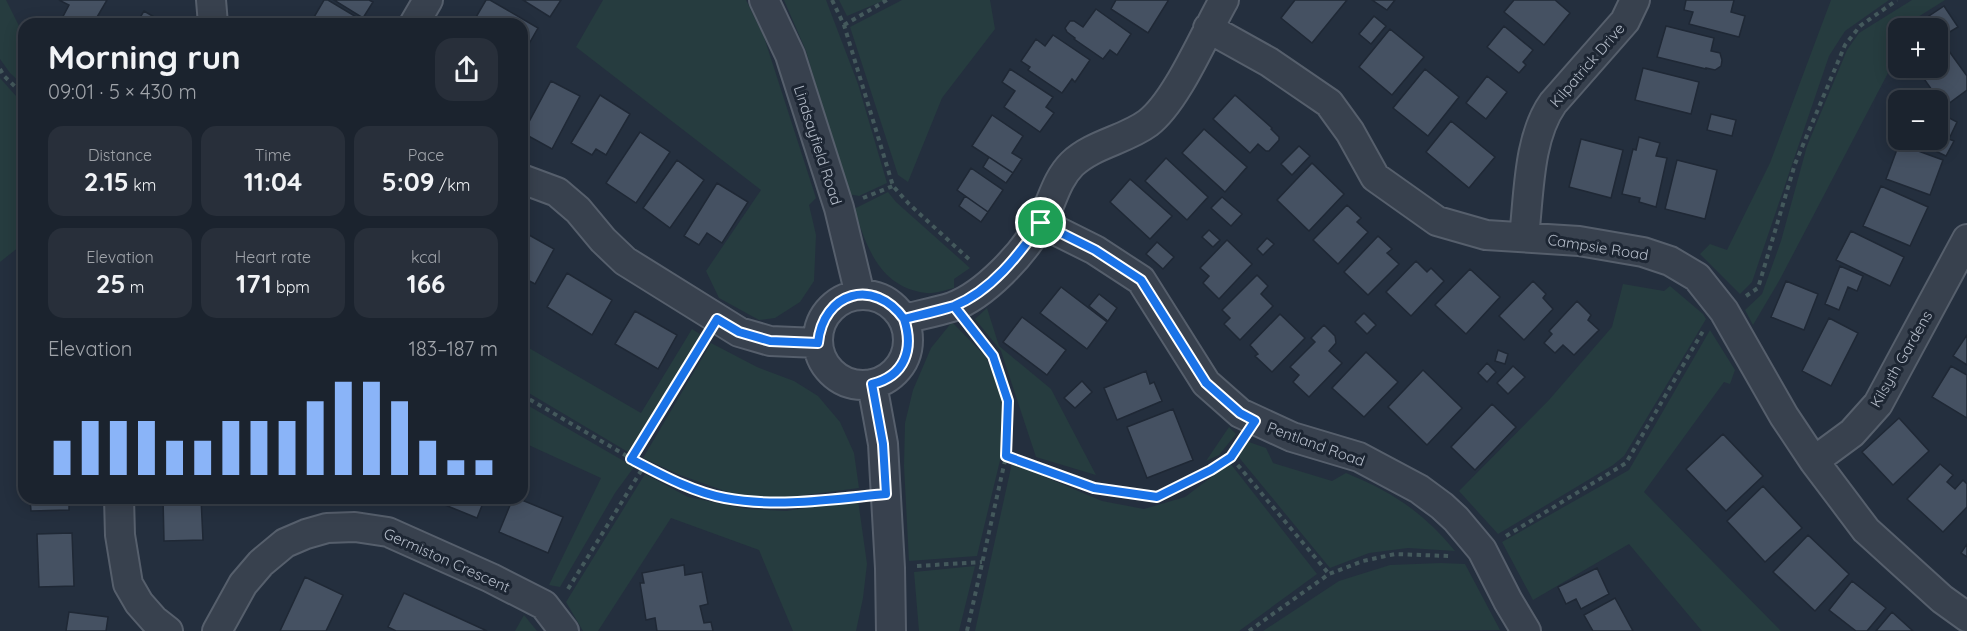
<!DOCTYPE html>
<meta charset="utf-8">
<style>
body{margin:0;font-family:Quicksand,sans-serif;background:#282f3a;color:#f1f3f6;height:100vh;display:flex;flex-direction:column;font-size:22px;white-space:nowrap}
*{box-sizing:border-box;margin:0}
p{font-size:20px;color:#a0a4aa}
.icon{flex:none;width:33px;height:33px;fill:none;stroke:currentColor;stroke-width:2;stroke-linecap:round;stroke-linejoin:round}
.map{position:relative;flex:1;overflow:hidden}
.sheet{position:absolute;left:18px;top:18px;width:510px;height:486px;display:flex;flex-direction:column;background:#1b232e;border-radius:18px;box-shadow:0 3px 15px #0003,0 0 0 2px #39404a}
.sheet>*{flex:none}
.fabs{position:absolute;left:1888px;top:18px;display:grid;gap:12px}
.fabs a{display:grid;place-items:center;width:60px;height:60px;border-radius:12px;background:#1b232e;box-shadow:0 3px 15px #0003,0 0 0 2px #39404a;font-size:30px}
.pin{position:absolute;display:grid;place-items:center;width:51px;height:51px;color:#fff;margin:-26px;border:3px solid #fff;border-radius:50%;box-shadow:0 2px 6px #0007}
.round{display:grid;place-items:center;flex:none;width:63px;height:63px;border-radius:18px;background:#282f3a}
.headline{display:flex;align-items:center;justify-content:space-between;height:102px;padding:0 30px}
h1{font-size:33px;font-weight:700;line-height:45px}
.figures{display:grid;grid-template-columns:repeat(3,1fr);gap:9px;height:102px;padding:6px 30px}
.figures div{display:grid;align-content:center;border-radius:15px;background:#282f3a;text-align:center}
.figures b{font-size:26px;font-weight:700}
.figures small{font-size:16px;font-weight:400}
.figures p{font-size:16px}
.chart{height:168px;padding:12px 30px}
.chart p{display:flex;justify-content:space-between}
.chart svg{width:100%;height:108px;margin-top:6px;stroke:#8ab4f8;stroke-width:6}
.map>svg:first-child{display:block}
.green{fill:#263c3f}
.building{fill:#455162;stroke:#1f2835;stroke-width:1.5}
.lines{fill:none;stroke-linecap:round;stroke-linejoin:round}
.minor-casing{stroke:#565f6c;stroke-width:32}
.path{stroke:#44595c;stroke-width:4;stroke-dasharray:4.5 4.5;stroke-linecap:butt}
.minor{stroke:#38414e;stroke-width:28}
.route-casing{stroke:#fff;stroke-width:12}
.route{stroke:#1a73e8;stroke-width:8}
.labels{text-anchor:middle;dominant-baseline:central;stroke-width:6;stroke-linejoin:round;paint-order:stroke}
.street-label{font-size:15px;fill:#b4bcc9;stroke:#1d2633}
</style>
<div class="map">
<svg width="1967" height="631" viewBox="0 0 1967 631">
<rect width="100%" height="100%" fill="#242f3e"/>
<path class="green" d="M0,0h6l18,36v50l-14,-13 -10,-14z
M603,0h143l18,37 52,161 -7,7 7,30 -2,46 -14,21 -25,16 -16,2 -40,-22 -13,-27 55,-81 -185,-143z
M784,0h42l32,84 29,99 -28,13 -11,-2 -42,-143z
M839,0h46l-38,16z
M902,0h88l5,29 -53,69 -34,84 -10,-7 -48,-148z
M1831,0h58l-44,31 -16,25 -77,226 -12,12 -40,-40 10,-10 17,6 43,-87z
M1912,0h33l-27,17 -6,11h-13v24l-120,229 -26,44 -8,-15 17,-16 19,-53 26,-95 40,-96 12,-17z
M0,78l24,27v138l-24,19z
M888,192l8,10 74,66 -16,11v9c-9,2 -19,6 -28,5 -47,-6 -59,-46 -72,-84z
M1623,284l41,7 6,-5 33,28 3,5 -82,137 -11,9 -115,69 -39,-43 90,-91 63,-73z
M987,308l12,38 52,43 45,86 -60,-18 -35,-106 -26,-32z
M952,322l34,35 16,41 1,50 -26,108 -68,5 -5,-95 1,-43 8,-33 18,-42z
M692,329l11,7 -75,116 -106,-63v-45l119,69z
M1710,330l25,40 -5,14 -6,-2 -80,110 137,139h-79l-73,-87 -96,56 -31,-58 127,-72z
M711,343l46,24 37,14 24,15 22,26 14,31 5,35 -76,10 -44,-2 -59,-21 -37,-17z
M522,402l112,65 -19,26 -55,94 -11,-2 52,-107 -79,-36z
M1229,427l7,7 -17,21 -13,6z
M1246,441l20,7 7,15 59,18 14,-8c46,19 76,38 109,78l-47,-3 -39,5 -39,15 -93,-113z
M1012,463l90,38 42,8 41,-12 45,-34 87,111 -78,57h-264z
M645,474l43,23 59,12 39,2 72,-11 9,64 -4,34 -7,33h-63l-34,-81 -88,-32 -73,113h-15l-17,-29z
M1441,563l24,1 35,66 -237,1 76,-50 51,-16z
M975,566l-16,65h-40l-5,-59z
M524,615l13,16h-22z"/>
<path class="building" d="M59,0h48l-14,24h-34l10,-19z
M324,0h4l35,21 -2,3h-51z
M334,0h35l4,2 -10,16z
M486,0h4l48,28 -16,28v-32h-50z
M523,0h38l-11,17z
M1116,0h52v1l-20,32 -37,-24z
M1295,0h52l-35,43 -31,-25z
M1372,0h23l-8,10z
M1514,0h41l15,13 -26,32 -40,-33z
M1686,0h48l-3,12 14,4 -6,21 -50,-13 4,-12 -9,-2z
M1944,6l14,21 -15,9 -14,-20z
M1096,9l35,25 -14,21 -7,-5 -7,9 -29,-20 1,-1 -8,-6 -2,-4 5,-7h4l9,6z
M144,11l22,13h-30z
M1374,16l12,10 -15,18 -12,-10z
M1504,26l29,24 -10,12 3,3 -7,8 -32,-26z
M1666,26l48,12 -3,13 9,2 2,7 -1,6 -6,4 -9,-2v1l-49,-12z
M1390,29l34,28 -32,38 -33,-28z
M1053,35l37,25 -15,22 -3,-3 -10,14 -34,-23 2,-3 -9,-6 15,-22 9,7z
M1946,47l21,29v14l-23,17 -27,-38 2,-1h19v-15z
M1643,68l56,14 -8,32 -56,-14z
M1010,69l43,28 -7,10 8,6 -14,19 -36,-25 11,-16 -13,-9z
M1425,69l34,28 -31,39 -35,-28z
M1487,76l20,16 -21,27 -20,-16z
M551,81l29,15 -28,53 -29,-16z
M600,95l30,19 -24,41 -10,-6 -4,6 -21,-12z
M1235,95l37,33 -1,1 8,8v3l-10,11h-3l-8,-7 -8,9 -37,-34z
M1903,95l11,5h-13z
M1899,104v14l-5,-3z
M1938,112l19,10 -8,17 5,2 -8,15 -34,-16h26z
M1711,114l25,6 -4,16 -25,-6z
M992,115l31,21 -11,17 10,6 -9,14 -41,-27z
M1451,121l44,36 -26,31 -43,-36z
M1204,129l43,38 -22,25 -43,-39z
M640,132l30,20 -34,51 -30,-20z
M1639,137l21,6 -4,13 11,2 -11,49 -17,-5 1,-4 -18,-4 11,-45 3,1z
M1581,139l42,11 -12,48 -42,-11z
M1899,144l44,16 -13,35 -44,-16z
M1299,146l11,10 -18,19 -11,-11z
M989,157l24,16 -7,10 -23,-16z
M1166,158l42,39 -21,23 -42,-39z
M677,160l27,20 -34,48 -27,-20z
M1677,160l40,10 -12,49 -40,-10z
M1312,163l32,31 -35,37 -32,-31z
M971,168l32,22 -15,22 -31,-22z
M1130,179l42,37 -22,23 -40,-37z
M717,183l31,19 -26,41 -15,-10 -8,12 -15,-9z
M1881,186l47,21 -18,39 -47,-20z
M965,196l23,16 -7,10 -22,-16z
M1222,197l20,17 -11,12 -20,-18z
M1347,205l14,13 -4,4 11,10 -30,32 -25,-24z
M1209,230l11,10 -7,7 -11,-10z
M522,231l32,18 -19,35 -13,-7z
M1851,231l53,26 -14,29 -54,-26z
M1378,236l14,13 -5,4 12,11 -31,31 -24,-23z
M1267,238l7,6 -11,11 -6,-6z
M1227,240l25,24 -33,35 -16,-16 6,-7 -9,-8z
M1157,242l17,15 -11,12 -17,-15z
M1416,261l11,11 4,-4 13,13 -33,35 -25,-24z
M1840,266l23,10 -6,15 -9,-4 -9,23 -14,-6z
M1470,269l30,28 -34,37 -31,-29z
M567,273l45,27 -20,35 -45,-28z
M1257,275l11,11 -7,8 12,12 -33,34 -16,-16 6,-6 -8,-8z
M1533,281l13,13 -3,4 10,11 -29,31 -25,-24z
M1786,281l32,13 -14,36 -33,-13z
M1061,287l46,35 -20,27 -47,-36z
M1099,294l18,14 -9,13 -19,-15z
M1577,301l14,14 -3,5 11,10 -25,25 -11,-10 -8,8 -11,-10 8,-9 -3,-3z
M635,311l42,24 -19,34 -43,-25z
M1364,313l12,12 -9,9 -12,-12z
M1280,314l25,24 -33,34 -17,-16 3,-2 -8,-9z
M1022,317l44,33 -19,25 -44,-33z
M1829,318l29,15 -27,53 -29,-15z
M1324,325l11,11 1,7 -7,8 13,12 -33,34 -16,-15 6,-7 -9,-8 25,-25 -4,-4z
M1967,335v30l-14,-9z
M1498,350l10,4 -3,10 -10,-3z
M1366,352l32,30 -34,35 -32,-29z
M1487,363l9,9 -9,10 -9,-9z
M1513,366l12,11 -17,17 -11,-11z
M1951,366l16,9v43l-35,-21z
M1423,370l39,38 -35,37 -39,-38z
M1146,371l4,13 4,-2 8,19 -45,19 -13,-32z
M1082,381l10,11 -17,16 -11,-10z
M1492,404l24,23 -41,43 -24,-23z
M1173,409l20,51 -46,18 -20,-51z
M1899,418l30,33 -36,34 -31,-33z
M1723,434l40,42 -37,35 -40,-42z
M1940,464l13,11 -6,7 8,7 8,-9 4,4v23l-24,25 -36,-33z
M1763,486l39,42 -37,34 -38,-41z
M30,498h39v12l-38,1z
M163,498h38l2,42 -39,1z
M268,498h16l-15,4z
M428,498h57l-8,20z
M513,498h4l46,19 -15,36 -49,-21z
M72,533l2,53 -35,1 -2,-53z
M1808,535l41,39 -34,37 -42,-39z
M1967,544v13l-6,-4z
M684,565l1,10 17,-3 6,32 -8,2 4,17 7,-1 2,9h-56l-2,-13 -9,2 -6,-37h4l-2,-10z
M1597,568l12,26 -28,15 -5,-10 -10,5 -8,-17z
M305,577l38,18 -17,36h-46z
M1852,581l34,27 -19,23h-11l-27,-21z
M404,593l83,38h-91l-8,-4z
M1615,598l18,33h-40l-9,-16z
M69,612l39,5 -2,14h-40z
M1892,612l21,19h-37z"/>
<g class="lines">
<defs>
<path id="minor" d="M211,0l2,24
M764,0l26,55 49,153 21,87
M414,24l14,-24
M1208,28l61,34 60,41 21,29 25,45 62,44 49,14 93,6 64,11 27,9 27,16 27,34 60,105 30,45 52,69 76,69 25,18
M522,179l35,13 21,18 25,30 22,21 114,71 31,9 48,2
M1041,223l54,27 46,30 65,103 34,30 52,24 67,20 60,32 23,17 14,13 26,31 26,51 18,30
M1524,237c5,-42 4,-99 29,-134l72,-82 10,-21
M818 340a45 45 0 1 1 90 0a45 45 0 1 1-90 0Z
M904,319c16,-4 32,-7 48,-12 33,-12 71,-53 88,-83 12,-20 15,-43 32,-60 21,-20 53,-24 76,-41 29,-22 57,-90 76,-123
M872,384l11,60 7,124 1,63
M1814,461l38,-28 26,-29 89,-165
M119,498l1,37 8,49 11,19 15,17 14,11
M217,631l26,-47 18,-21 24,-20 21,-9 21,-6 28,-1 33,5 103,46 53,27 20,26"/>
</defs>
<use href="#minor" class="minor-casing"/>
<path class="path" d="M832,0l12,25 49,161 16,18 63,58
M844,25l43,-25
M0,69l4,7 20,19
M863,198l30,-12
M1746,296l12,-8 37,-124 50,-119 15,-19 37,-26
M971,328l22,27 15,46 -2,55 88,31 63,10 54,-27 20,-13
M522,395l122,71 39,19 41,13 51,6 84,-8
M1240,443l-9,14 98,117
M631,459l72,-117
M1506,536l120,-73 77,-132
M917,566l65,-4
M568,589l76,-123
M967,631l39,-175
M1249,631l80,-57 34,-13 32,-7 54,2"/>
<use href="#minor" class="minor"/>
</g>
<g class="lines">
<defs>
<path id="route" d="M1041,223c-22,32 -50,68 -87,83 -16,6 -34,9 -50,13 10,30 1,57 -32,65l11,60 3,50c-53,5 -108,14 -161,4 -33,-6 -65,-24 -94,-39l86,-140 22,13 31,9 48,2c5,-51 56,-66 86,-24l50,-13 39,50 15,45 -2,55 88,32 63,9 54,-27 20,-13 24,-36 -15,-8 -34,-30 -65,-103 -46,-30 -54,-27"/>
</defs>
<use href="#route" class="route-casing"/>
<use href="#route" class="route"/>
</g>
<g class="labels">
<g class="street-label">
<text transform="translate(1587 65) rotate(-49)">Kilpatrick Drive</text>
<text transform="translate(818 145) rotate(72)">Lindsayfield Road</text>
<text transform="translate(1598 247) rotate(9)">Campsie Road</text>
<text transform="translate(1901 359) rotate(-60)">Kilsyth Gardens</text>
<text transform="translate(1316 444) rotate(20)">Pentland Road</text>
<text transform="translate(447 560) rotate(24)">Germiston Crescent</text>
</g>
</g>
</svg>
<div class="fabs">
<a>+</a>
<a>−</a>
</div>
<div class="pin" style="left:1041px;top:223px;background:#1e9e55"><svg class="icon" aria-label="arrive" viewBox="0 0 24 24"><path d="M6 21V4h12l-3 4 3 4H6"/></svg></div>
<section class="sheet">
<div class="headline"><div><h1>Morning run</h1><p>09:01 · 5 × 430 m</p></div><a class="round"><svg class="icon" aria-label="share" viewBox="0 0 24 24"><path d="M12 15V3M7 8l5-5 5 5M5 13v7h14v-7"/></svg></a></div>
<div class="figures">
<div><p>Distance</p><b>2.15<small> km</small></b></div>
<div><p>Time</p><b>11:04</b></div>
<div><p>Pace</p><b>5:09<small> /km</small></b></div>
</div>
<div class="figures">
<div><p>Elevation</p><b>25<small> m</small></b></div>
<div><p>Heart rate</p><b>171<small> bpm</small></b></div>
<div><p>kcal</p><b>166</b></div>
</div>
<div class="chart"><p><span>Elevation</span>183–187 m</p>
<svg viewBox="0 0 160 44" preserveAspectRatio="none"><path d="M5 44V30M15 44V22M25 44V22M35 44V22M45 44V30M55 44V30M65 44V22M75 44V22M85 44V22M95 44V14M105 44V6M115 44V6M125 44V14M135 44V30M145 44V38M155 44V38"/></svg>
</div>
</section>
</div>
